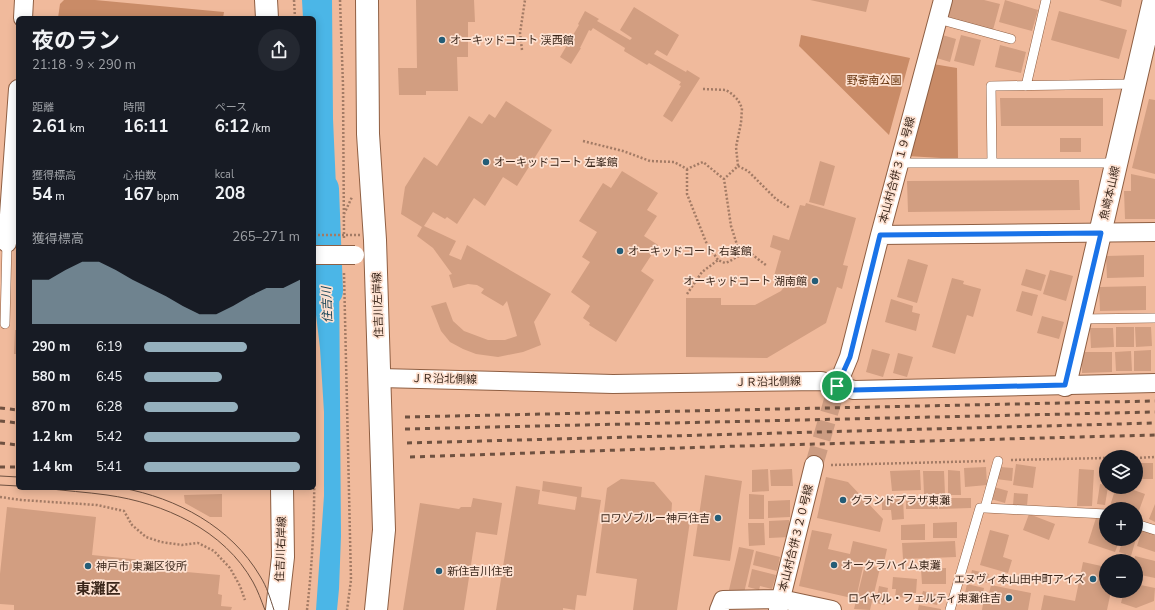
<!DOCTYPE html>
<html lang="ja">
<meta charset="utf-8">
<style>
body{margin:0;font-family:"Nunito Sans","Noto Sans JP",sans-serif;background:#242831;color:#f1f3f6;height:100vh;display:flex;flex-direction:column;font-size:15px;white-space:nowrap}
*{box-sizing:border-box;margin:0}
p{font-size:13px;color:#9ea1a6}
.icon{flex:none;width:22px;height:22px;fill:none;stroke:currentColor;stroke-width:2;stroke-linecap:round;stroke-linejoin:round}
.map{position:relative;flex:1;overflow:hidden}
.side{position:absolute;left:16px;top:16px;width:300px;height:474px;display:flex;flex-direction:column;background:#171b24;border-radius:6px;box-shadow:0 2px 10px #0003}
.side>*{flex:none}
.tools{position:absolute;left:1099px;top:450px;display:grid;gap:8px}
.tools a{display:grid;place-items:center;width:44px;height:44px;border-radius:50%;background:#171b24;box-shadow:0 2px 10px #0003;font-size:20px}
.pin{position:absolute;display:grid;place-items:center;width:34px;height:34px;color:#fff;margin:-17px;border:2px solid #fff;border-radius:50%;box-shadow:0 1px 4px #0007}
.round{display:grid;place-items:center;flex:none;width:42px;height:42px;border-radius:21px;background:#242831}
.summary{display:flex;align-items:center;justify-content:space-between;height:68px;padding:0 16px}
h1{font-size:22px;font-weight:700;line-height:30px}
.stats{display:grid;grid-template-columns:repeat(3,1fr);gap:6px;height:68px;padding:4px 16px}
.stats div{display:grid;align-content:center}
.stats b{font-size:17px;font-weight:700}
.stats small{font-size:11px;font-weight:400}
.stats p{font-size:11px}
.chart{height:112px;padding:8px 16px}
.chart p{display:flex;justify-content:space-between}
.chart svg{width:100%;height:72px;margin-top:4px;fill:#95b0bd;opacity:.7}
ul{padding:0 16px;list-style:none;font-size:13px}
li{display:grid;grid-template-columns:64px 48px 1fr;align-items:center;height:30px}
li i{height:10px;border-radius:5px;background:#95b0bd}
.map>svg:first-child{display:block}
.green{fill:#c98b67}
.water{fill:#4bb6e7}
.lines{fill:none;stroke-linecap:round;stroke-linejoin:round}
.river{stroke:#4bb6e7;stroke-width:32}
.building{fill:#d29e81}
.minor-tunnel{stroke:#cc9c82;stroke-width:18;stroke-dasharray:18 9;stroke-linecap:butt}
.service-casing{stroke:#8f5f43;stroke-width:10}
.minor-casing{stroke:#8f5f43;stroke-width:20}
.tertiary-casing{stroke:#8f5f43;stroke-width:24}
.path{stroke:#a37b65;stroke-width:2.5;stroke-dasharray:2 2;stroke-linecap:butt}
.service{stroke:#fff;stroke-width:9}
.minor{stroke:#fff;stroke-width:18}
.tertiary{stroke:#fff;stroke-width:22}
.tram{stroke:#6f5140;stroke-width:1}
.rail{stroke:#6f5140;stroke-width:3;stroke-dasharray:5 5;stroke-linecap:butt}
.minor-bridge-casing{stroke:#8f5f43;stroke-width:20;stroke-linecap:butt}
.path-bridge{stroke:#a37b65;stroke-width:2.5;stroke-dasharray:2 2;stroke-linecap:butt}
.minor-bridge{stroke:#fff;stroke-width:18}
.route-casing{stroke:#fff;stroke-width:8}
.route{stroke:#1a73e8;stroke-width:5}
.poi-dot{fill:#245d77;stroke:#fee2d2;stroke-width:1.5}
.labels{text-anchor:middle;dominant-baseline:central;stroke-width:3.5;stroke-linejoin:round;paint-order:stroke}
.poi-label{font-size:11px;fill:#3a261a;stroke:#fee2d2;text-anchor:start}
.park-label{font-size:11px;fill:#643009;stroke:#fee2d2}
.street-label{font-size:11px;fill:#3a261a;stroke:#fee2d2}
.water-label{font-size:12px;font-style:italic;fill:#0e3d51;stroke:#fee2d2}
.district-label{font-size:15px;font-weight:bold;fill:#3a261a;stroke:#fee2d2}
</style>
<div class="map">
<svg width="1155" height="610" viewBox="0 0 1155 610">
<rect width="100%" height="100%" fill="#f0ba9c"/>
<path class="green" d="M64,0h31l129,12 -1,6h-165l2,-14z
M801,35l109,23 -21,77 -90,-89z
M933,64l24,4 1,91 -51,-3z"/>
<path class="water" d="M302,0h30l1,119 5,113 -24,1v-215h-11z
M314,265l25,1 2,270 -2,53 -2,21h-21l8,-114v-84l-4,-64 -6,-50z"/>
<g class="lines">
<path class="river" d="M323,189l4,102"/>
</g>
<path class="building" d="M416,0h58l1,22h-7v35h-11l1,34h-32v4h-27l-1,-27h19z
M810,0h59l-3,12z
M950,0h34l16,4 -7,26 -48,-13z
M1005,0l33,10 -6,21 -33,-9z
M1099,0h23l-1,7z
M634,7l45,28 -12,21 -10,-6 -3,4 32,18 1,-2 13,8 -28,44 -9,-6 18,-30 -2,-1 2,-3 -32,-19 -2,2 -23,-14 1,-3 -32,-20 -2,3 -2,-1 -9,18h1l-10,16 -11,-7 19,-32 -1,-1 7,-13 14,8 -2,2 33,19 2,-2 -12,-8z
M1059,11l68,19 -8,29 -68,-19z
M939,34l17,5 -6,23 -17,-5z
M961,35l20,5 -7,26 -20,-5z
M1000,45l26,7 -5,21 -26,-6z
M1000,98h103v28h-102z
M1149,99l6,1v74l-23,-6z
M506,101l46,29 -35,56 -14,-9 -18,29 -11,-8 -17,26 -10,-7 -2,2 -12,-7 -9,14 32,15 -7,14 12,5 6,-15 84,49 -17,28 7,23 -18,7 -25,5 -22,-3 -13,-5 -13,-7 -9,-11 -10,-25 15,-4 7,19 11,10 24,9h17l12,-4 -10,-35 -4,5 -22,-13 3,-4 -7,-4 -9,-1 -15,4 -4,-13 3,-1 -19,-26 -16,-12 5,-9 -21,-13 4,-27 19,-30 13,9 32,-50 13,8 7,-10 6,4z
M1060,138h21v14h-21z
M820,161l15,5 -11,40 -15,-4z
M622,171l36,22 -11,17 10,6 -13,20 14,9 -17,26 13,9 -38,62 -27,-17 1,-2 -7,-5 7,-12 -19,-14 19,-30 -8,-5 15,-25 -18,-11 24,-38 8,5z
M1131,174l24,5v40h-30l-1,-28h7z
M1079,180l1,30 -172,2 -1,-31z
M806,203l50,15 -13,47 5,1 -6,23 -5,-2 -11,36 -59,35 -81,-1v-59h35v7h34l26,-14 6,-8v-4l-13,-3 7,-25 -11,-4 3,-12 16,5 11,-35 5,1z
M1144,255v22l-37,1 -1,-22z
M908,259l20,6 -11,38 -20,-6z
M1026,269l20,6 -5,16 -20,-6z
M1050,270l23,6 -7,25 -23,-7z
M952,278l12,3 -1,3 18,5 -8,28 -6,-2 -12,39 -23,-7z
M1146,286v24l-46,1 -1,-24z
M1022,291l16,4 -6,21 -16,-5z
M17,297h1v20l-2,-1z
M891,299l22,7 -1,6 8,2 -4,17 -31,-9z
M1042,316l22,6 -5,17 -22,-6z
M1116,327h18v20h-18z
M1135,327h16l1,19 -16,1z
M1090,328h23l1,19 -23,1z
M15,330h3v24h-4z
M872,349l18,5 -7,23 -17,-5z
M1151,350v21h-17v-20z
M1131,351l1,20h-16l-1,-19z
M1082,352h30v20l-30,1z
M898,353l15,4 -6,20 -14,-4z
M1136,463h17v16h-17z
M1016,464l20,3 -3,21 -20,-3z
M1102,464h4v14h-4z
M986,467l1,18 -22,2 -1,-19z
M1000,467l13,1 -1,13 -16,-2z
M768,469l1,22 -17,1v-22z
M792,469l1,17h-22l-1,-16z
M1079,469l15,1 -2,36h-15z
M920,470l1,20 -29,1 -2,-20z
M948,470l12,1 1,24h-13z
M923,471h21l1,23h-21z
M705,475l37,6 -12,80 -37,-5z
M826,477l22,5 35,37 -3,13 -63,-14z
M621,479l33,3 18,21 -1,15 19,3 -13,89h-44l4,-31 -41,-6 11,-85z
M543,481l39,6 -1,10 20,3 -15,96 -9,-1 -2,15 -12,-2v2h-67l20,-124 24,4 -2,14 37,6 2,-13 -35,-6z
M1100,484l6,1v2h2l-3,18 -8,-1z
M994,487l14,4 -3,12 -14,-4z
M1116,487h9l20,7 -8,22h-1v-7h-19l-7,-3z
M199,488h24v2h-24z
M1014,493l14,1 -1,12 -14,-1z
M222,494v23h-12l-25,-14 -1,-8z
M749,494l15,1v24h-15z
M473,498l29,5 -5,32 -21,-3 -12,78h-61l17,-107 39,6 2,-2h10z
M903,498l1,21 -12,1 -1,-10h-9v-11z
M906,498h31l1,11h-32z
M939,498h32v10l-32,1z
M790,500v17l-22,1v-17z
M1155,504v18l-6,-3z
M7,507l89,10 -4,38 50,5v8l78,7 -2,19 4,1 -1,11 11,1 -1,3h-217v-5l-14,-1v-30z
M1029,514l26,10 -6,16 -26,-10z
M1096,518l10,3v18h14l-5,13 -27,-9z
M789,520l1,17 -21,1v-17z
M957,522v16h-24v-15z
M748,523h16l1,22 -16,1z
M925,524v16h-24v-15z
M812,530l20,4 -4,15 22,5 3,-13 34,8 -4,18 -19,-5 -8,37 -57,-13z
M990,530l19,5 -6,22 9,3 -4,13 -28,-8z
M1142,530l13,4v18l-18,-6z
M1123,539h13l-5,17 -12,-4z
M955,541l1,16 -53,2 -1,-16z
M739,547l15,3 -10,43 -15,-3z
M756,551l24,6 -3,14 -24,-6z
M1135,556l20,5v17l-19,-4v-13h-2z
M1083,562l23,5v24h5l-4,19h-66l3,-15 31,6z
M865,565l15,3 -10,42 -16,-1z
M946,568v16h-24l-1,-15z
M752,569l24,6 -4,14 -12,-3 -1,4 -11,-3z
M972,570l17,4 -2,9 -17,-4z
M893,577l24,2 -1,14h-3l-1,5 -17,-1 1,-8h-4z
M967,584l17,4 -2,9 -17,-4z
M1136,584l19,4 -1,13 -18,7 -15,-5 3,-12h12z
M991,585l40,8 -3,17h-46l2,-13 4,1z
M879,586l9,2 -3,17 -9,-2z
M923,591l17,4 -3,10 -17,-4z
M919,605l22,4v1h-23z"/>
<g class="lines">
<path class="minor-tunnel" d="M814,465l23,-79"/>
<defs>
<path id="service" d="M938,19l73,20
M1026,86l20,-86
M899,163h218
M992,163l-1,-77 144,-2
M1080,319l75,-1
M5,324l2,-81
M985,508l121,6
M1136,524l19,6
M950,610l30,-102h5l13,-47"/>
<path id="minor" d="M23,18l1,-18
M880,235l275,-3
M7,243l11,-154
M380,378l233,6 208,-3 33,9 301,-7
M837,386l12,-29 31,-122 63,-235
M719,610l4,-10 58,-1 51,11
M778,610l36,-145"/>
<path id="tertiary" d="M266,0l1,18
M367,0l1,134 7,106 9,290 -8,80
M1065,385l89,-385
M277,610l6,-53 -1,-69"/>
</defs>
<use href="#service" class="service-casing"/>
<use href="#minor" class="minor-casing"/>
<use href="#tertiary" class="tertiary-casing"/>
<path class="path" d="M294,0l1,18
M340,0l3,85 1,153
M522,50l-2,-17 5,-33
M703,89l23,1 6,4 6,6 4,8 -1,15 -5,24 2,19
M583,141l40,10 27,10 24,1 13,7 16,-7 21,17
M687,169v25l19,48 12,18
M344,214l8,-17
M740,254l-9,-28 -7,-47 14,-13 10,5 28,28 14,9
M344,273l7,307 -4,30
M687,294l15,-22 16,-12 7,3c9,-3 14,-9 24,-11l18,14
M1136,458l19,-1
M1011,460l95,-2
M831,465l155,-4
M0,497l21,3 76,5 27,6 8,14 14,12 15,5 21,3 16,-2 16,8 16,17 10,18 5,14
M307,610c6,-51 8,-103 7,-154"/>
<use href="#service" class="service"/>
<use href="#minor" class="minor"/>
<use href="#tertiary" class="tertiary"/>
<path class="tram" d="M0,476l18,1
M0,485l18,1
M44,488c21,3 42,4 63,7 57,8 117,35 146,87 5,9 8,18 12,28
M122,488c55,10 109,39 138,88 7,11 10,22 14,34"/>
<path class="rail" d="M0,408l18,2
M405,417l750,-16
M0,421l18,2
M405,429l750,-17
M0,443l18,2
M407,443l748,-20
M410,457l331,-11 414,-11
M0,467h18"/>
<defs>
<path id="minor-bridge" d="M314,255h41"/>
</defs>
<use href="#minor-bridge" class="minor-bridge-casing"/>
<path class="path-bridge" d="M314,235h47"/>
<use href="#minor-bridge" class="minor-bridge"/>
</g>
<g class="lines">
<defs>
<path id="route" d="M1101,233l-36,152 -211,5 -17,-4 13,-29 30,-122z"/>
</defs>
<use href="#route" class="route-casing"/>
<use href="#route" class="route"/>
</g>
<g class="poi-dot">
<circle cx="442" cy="40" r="4"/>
<circle cx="486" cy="162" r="4"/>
<circle cx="620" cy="251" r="4"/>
<circle cx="815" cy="281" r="4"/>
<circle cx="843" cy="500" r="4"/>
<circle cx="718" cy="518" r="4"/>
<circle cx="834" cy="565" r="4"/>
<circle cx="88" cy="566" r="4"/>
<circle cx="439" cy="571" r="4"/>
<circle cx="1093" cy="579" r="4"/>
<circle cx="1009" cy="598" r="4"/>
</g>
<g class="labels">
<g class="poi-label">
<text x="450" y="40">オーキッドコート 渓西館</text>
<text x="494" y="162">オーキッドコート 左峯館</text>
<text x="628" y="251">オーキッドコート 右峯館</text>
<text x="807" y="281" text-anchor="end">オーキッドコート 湖南館</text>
<text x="851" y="500">グランドプラザ東灘</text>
<text x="710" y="518" text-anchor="end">ロワゾブルー神戸住吉</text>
<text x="842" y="565">オークラハイム東灘</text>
<text x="96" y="566">神戸市 東灘区役所</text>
<text x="447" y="571">新住吉川住宅</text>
<text x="1085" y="579" text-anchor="end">エヌヴィ本山田中町アイズ</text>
<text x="1001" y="598" text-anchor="end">ロイヤル・フェルティ東灘住吉</text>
</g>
<g class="park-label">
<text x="874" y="80">野寄南公園</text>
</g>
<g class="street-label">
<text transform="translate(897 170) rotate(-75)">本山村合併３１９号線</text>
<text transform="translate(1110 193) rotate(-77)">魚崎本山線</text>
<text transform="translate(378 305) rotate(-92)">住吉川左岸線</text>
<text transform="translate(444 379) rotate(1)">ＪＲ沿北側線</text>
<text transform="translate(768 382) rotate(-1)">ＪＲ沿北側線</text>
<text transform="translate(796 538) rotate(-76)">本山村合併３２０号線</text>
<text transform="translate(281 549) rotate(-88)">住吉川右岸線</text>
</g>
<g class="water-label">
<text transform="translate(327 305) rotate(-92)">住吉川</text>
</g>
<g class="district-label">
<text x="98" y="589">東灘区</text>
</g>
</g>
</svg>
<div class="tools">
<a><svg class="icon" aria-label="layers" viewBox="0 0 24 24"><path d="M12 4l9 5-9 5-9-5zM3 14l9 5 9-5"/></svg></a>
<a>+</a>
<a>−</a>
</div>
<div class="pin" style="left:837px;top:386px;background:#1e9e55"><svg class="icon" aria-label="arrive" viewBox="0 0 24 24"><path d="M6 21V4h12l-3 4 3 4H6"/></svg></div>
<section class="side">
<div class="summary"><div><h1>夜のラン</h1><p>21:18 · 9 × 290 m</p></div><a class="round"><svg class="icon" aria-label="share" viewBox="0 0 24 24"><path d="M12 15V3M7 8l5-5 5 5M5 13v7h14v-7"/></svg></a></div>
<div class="stats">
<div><p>距離</p><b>2.61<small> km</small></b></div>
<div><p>時間</p><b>16:11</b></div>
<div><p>ペース</p><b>6:12<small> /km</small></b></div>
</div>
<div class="stats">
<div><p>獲得標高</p><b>54<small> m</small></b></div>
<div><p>心拍数</p><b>167<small> bpm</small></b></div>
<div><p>kcal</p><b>208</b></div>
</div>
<div class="chart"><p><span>獲得標高</span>265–271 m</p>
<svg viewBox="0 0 160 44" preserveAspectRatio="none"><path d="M0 44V17L10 17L20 11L30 6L40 6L50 11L60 17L70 22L80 27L90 33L100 38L110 38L120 33L130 27L140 22L150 22L160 17V44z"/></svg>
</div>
<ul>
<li><b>290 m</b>6:19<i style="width:66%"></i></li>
<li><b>580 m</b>6:45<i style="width:50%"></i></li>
<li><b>870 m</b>6:28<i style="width:60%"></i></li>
<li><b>1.2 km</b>5:42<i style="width:100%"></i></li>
<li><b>1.4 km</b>5:41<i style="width:100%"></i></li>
</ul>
</section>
</div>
